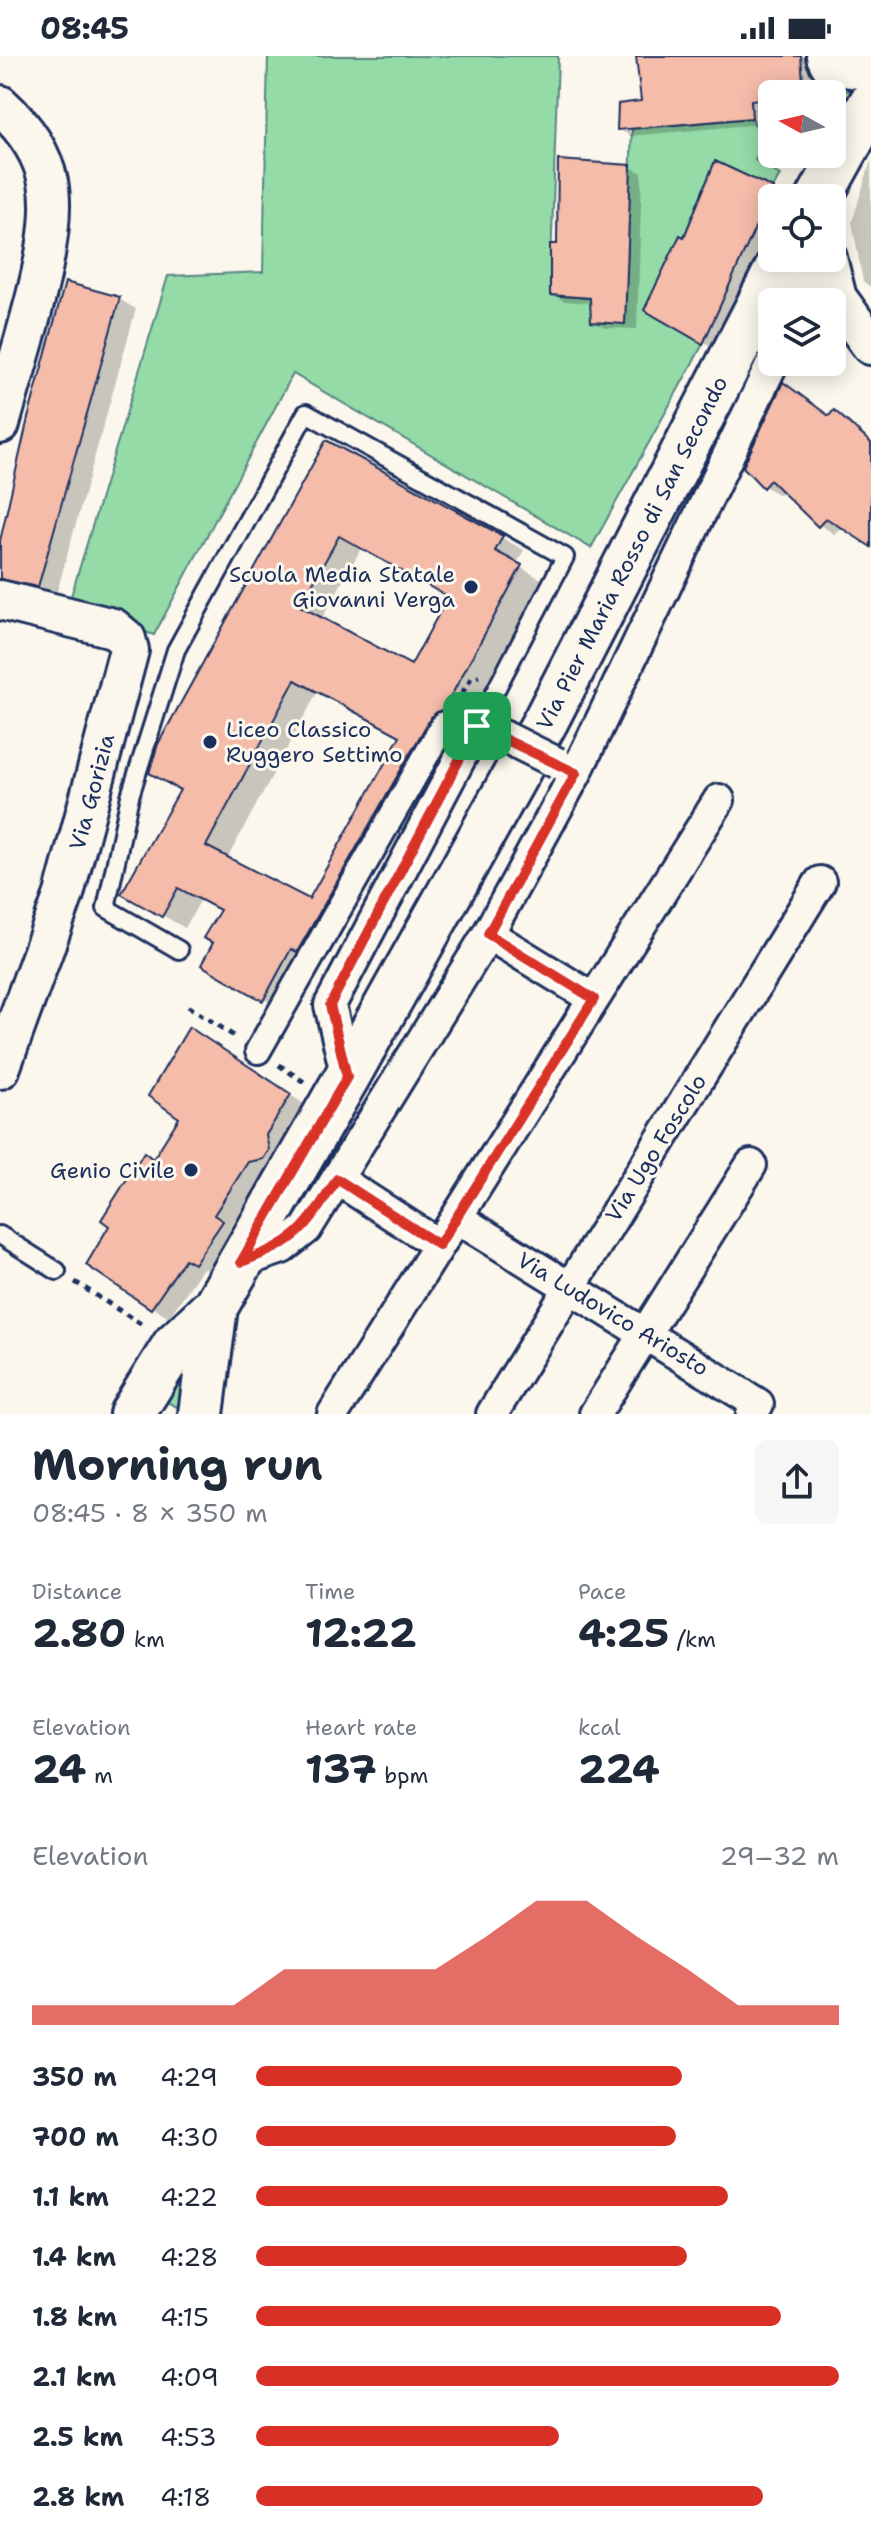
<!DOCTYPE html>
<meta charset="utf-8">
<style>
body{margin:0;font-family:"Shantell Sans",sans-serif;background:#f6f6f7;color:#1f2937;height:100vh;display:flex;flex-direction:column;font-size:30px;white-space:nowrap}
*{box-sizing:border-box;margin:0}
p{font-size:26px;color:#747a83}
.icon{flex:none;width:44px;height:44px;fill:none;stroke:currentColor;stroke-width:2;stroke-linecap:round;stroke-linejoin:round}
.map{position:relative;height:1358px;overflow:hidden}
.side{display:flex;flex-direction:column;background:#fff;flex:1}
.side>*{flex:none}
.needle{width:52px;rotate:278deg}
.tools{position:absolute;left:758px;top:24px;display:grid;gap:16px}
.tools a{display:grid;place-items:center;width:88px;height:88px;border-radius:12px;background:#fff;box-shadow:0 4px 20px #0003;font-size:40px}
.pin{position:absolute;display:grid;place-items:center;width:68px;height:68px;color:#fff;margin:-34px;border-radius:16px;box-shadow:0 4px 12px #0006}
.round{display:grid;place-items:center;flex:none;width:84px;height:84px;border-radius:12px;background:#f6f6f7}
.headline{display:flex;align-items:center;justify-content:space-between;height:136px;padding:0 32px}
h1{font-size:44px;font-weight:700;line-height:60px}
.metrics{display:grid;grid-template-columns:repeat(3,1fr);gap:12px;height:136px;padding:8px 32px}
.metrics div{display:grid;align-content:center}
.metrics b{font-size:40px;font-weight:700}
.metrics small{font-size:22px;font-weight:400}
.metrics p{font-size:22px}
.chart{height:224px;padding:16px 32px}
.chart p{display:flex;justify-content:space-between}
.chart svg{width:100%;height:144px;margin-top:8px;fill:#d93025;opacity:.7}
ul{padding:0 32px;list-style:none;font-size:26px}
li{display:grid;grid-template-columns:128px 96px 1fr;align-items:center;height:60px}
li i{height:20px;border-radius:10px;background:#d93025}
.status{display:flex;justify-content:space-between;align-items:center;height:56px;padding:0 40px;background:#fff;direction:ltr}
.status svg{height:22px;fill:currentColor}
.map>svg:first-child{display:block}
.green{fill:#94dba8;stroke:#588583;stroke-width:2}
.shadow{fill:#0003;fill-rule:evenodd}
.building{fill:#f5bcaa;stroke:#1b2f5e;stroke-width:2;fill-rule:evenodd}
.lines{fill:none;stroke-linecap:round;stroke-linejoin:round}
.service-casing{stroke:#1b2f5e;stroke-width:22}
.pedestrian-casing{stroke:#1b2f5e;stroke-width:30}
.minor-casing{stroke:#1b2f5e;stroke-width:36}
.tertiary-casing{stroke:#1b2f5e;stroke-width:44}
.secondary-casing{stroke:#1b2f5e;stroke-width:50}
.path{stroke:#1b2f5e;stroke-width:5;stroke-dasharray:6 6;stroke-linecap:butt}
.service{stroke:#fbf7ec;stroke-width:16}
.pedestrian{stroke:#fbf7ec;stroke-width:24}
.minor{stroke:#fbf7ec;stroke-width:30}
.tertiary{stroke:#fbf7ec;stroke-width:38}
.secondary{stroke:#fbf7ec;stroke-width:44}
.minor-bridge-casing{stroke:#1b2f5e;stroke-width:36;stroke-linecap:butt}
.minor-bridge{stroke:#fbf7ec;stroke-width:30}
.route-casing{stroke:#fff;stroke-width:16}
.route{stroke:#d93025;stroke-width:10}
.poi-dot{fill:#1b2f5e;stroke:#fbf7ec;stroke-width:3}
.labels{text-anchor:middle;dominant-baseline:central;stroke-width:6;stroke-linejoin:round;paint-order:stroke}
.street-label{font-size:22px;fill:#1b2f5e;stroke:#fbf7ec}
.poi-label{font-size:22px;fill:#1b2f5e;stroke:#fbf7ec;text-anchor:end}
</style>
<div class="status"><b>08:45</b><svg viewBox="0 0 49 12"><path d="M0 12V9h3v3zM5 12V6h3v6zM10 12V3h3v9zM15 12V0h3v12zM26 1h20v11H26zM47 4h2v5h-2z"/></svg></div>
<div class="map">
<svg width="871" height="1358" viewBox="0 0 871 1358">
<rect width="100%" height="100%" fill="#fbf7ec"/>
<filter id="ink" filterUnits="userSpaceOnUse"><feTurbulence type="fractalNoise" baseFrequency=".0125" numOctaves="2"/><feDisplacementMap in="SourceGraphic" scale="16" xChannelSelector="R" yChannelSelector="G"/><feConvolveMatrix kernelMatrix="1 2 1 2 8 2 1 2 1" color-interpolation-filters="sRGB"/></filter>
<g filter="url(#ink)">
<path class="green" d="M268,0h290l-8,239 40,3 2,24 33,1 7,-194 120,-11 10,22 -7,20 25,15 -7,13 -58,-27 -31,76 -4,-2 -35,75 58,34 -112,204 -298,-174 -139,261 -86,-29 100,-330 95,-4z
M838,34l23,2 -29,49v-25z
M194,1298l-11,56 -18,-9z"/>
<path class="shadow" d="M638,0h171l4,38h-41v29l-142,13 -11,-7 24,-27z
M871,104v127l-8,-5 -11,-60z
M630,111l12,6 -5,156 -32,-1 -12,-7 -1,-18 -28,-2 -12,-7 7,-48z
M772,134l15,8h-15v41l-51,113 -74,-43z
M119,243l17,10 -80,286 -56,-11v-37z
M784,329l47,32 3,-4 15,8 22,20v104l-29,-19 -8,8 -14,-9 -36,-35 -5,5 -15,-9z
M327,387l197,107 -8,15 27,15 -77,141 -13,8 -167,283 -82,-48 12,-21 6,-33 -21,-11 -16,29 -39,-22 36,-116zM362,491l89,49 -39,72 -91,-48zM318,635l84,45 -93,166 -82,-43z
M207,984l100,66 -26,62 -15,3 -35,56 8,6 -26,39 -10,-4 -34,49 -17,-10 2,-147 28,-43z"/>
<path class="building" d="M636,0h165l3,38h-32v3l-21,3 1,18 -135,12 1,-26 23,-3z
M558,104l73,5 -6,159 -34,-2 -1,-24 -40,-3v-51h7z
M715,105l58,27 -70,156 -59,-34 36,-75 4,2z
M65,226l55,15 -82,290 -38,-8v-38l28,-123z
M783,326l46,34 5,-6 37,33v104l-45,-29 -8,9 -48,-47 -7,8 -20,-21z
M326,384l177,96 -8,15 27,14 -78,144 -13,8 -134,235 -6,-3 -28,52 -62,-36 12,-22 -10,-5 17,-28 -42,-22 -16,29 -41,-23 59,-104 -31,-17 9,-29zM339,480l109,61 -37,68 -111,-59zM295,624l105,56 -91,163 -103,-53z
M189,971l102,67 -25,41 3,15 -6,9 -15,3 -34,53 9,6 -29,43 -9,-5 -34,50 -65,-44 23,-39 -8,-6 43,-68 9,7 26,-41 -31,-22z"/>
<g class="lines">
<defs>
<path id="service" d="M179,894l-73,-42 24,-112 46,-146 130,-237 259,144 -88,169
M0,1179l57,36"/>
<path id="pedestrian" d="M258,995l186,-327"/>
<path id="minor" d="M802,246l21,-44
M488,878l106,65
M347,1021l-17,-72 147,-279 26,10
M337,1123l102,66
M457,1162l301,186 -6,10
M241,1206l41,-14 24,-19 182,-295 88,-161 197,-411
M333,1358l386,-614
M492,1358l328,-532
M595,1358l156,-249"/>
<path id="tertiary" d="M0,49c23,21 42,46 48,77 12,60 -32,180 -48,242
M827,202l10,40 34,47
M0,544l113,28 13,11 3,11 -65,244 -64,175"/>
<path id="secondary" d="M829,0l3,6 26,4 13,-5
M819,142l52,-94
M132,1358l43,-69 40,-38 132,-230 199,-357 237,-462
M201,1358l14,-107"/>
</defs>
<use href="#service" class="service-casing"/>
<use href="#pedestrian" class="pedestrian-casing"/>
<use href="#minor" class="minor-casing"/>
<use href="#tertiary" class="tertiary-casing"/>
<use href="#secondary" class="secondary-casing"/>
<path class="path" d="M456,648l15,-26 8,-2
M188,950l49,32
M279,1009l25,17
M75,1226l69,44"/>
<use href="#service" class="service"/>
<use href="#pedestrian" class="pedestrian"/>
<use href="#minor" class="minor"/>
<use href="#tertiary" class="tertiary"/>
<use href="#secondary" class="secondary"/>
<defs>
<path id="minor-bridge" d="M503,680l54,27"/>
</defs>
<use href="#minor-bridge" class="minor-bridge-casing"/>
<use href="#minor-bridge" class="minor-bridge"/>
</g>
</g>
<g class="lines" filter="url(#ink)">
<defs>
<path id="route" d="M477,670l99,47 -88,161 106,65 -155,246 -102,-66c-32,51 -38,62 -96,83l106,-185 -17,-72z"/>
</defs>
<use href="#route" class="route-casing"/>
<use href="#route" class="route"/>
</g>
<g class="poi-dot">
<circle cx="471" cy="531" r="8"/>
<circle cx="210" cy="686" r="8"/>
<circle cx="191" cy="1114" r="8"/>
</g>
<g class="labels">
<g class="street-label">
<text transform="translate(632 497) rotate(-63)">Via Pier Maria Rosso di San Secondo</text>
<text transform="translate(92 736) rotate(-75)">Via Gorizia</text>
<text transform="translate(656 1092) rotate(-58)">Via Ugo Foscolo</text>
<text transform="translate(613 1258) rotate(31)">Via Ludovico Ariosto</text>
</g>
<g class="poi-label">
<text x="455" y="518">Scuola Media Statale<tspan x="455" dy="25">Giovanni Verga</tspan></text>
<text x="226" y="673" text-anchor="start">Liceo Classico<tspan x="226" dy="25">Ruggero Settimo</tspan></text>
<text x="175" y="1114">Genio Civile</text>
</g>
</g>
</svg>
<div class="tools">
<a><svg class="needle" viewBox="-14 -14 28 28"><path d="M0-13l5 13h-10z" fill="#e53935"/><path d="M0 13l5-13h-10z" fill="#747a83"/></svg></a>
<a><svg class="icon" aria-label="locate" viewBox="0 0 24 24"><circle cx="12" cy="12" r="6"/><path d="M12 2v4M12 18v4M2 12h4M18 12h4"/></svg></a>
<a><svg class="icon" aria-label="layers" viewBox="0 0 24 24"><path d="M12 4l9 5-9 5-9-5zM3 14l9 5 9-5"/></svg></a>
</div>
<div class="pin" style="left:477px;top:670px;background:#1e9e55"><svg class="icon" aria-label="arrive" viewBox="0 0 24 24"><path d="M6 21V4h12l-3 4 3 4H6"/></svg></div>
</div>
<section class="side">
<div class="headline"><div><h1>Morning run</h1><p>08:45 · 8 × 350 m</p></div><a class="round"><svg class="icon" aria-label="share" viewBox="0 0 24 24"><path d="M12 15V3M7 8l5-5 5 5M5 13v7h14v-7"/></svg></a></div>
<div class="metrics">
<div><p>Distance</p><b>2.80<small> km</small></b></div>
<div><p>Time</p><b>12:22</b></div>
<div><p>Pace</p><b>4:25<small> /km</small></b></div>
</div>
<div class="metrics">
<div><p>Elevation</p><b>24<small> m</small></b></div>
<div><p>Heart rate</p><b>137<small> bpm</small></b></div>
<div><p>kcal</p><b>224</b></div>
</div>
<div class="chart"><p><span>Elevation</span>29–32 m</p>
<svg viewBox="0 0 160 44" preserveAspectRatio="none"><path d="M0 44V38L10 38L20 38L30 38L40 38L50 27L60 27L70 27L80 27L90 17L100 6L110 6L120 17L130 27L140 38L150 38L160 38V44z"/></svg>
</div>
<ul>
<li><b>350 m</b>4:29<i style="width:73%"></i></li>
<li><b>700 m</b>4:30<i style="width:72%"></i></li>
<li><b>1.1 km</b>4:22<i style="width:81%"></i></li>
<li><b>1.4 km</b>4:28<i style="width:74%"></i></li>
<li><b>1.8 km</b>4:15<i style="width:90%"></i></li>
<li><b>2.1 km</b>4:09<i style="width:100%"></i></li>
<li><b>2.5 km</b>4:53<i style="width:52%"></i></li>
<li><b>2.8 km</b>4:18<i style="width:87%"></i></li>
</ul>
</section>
